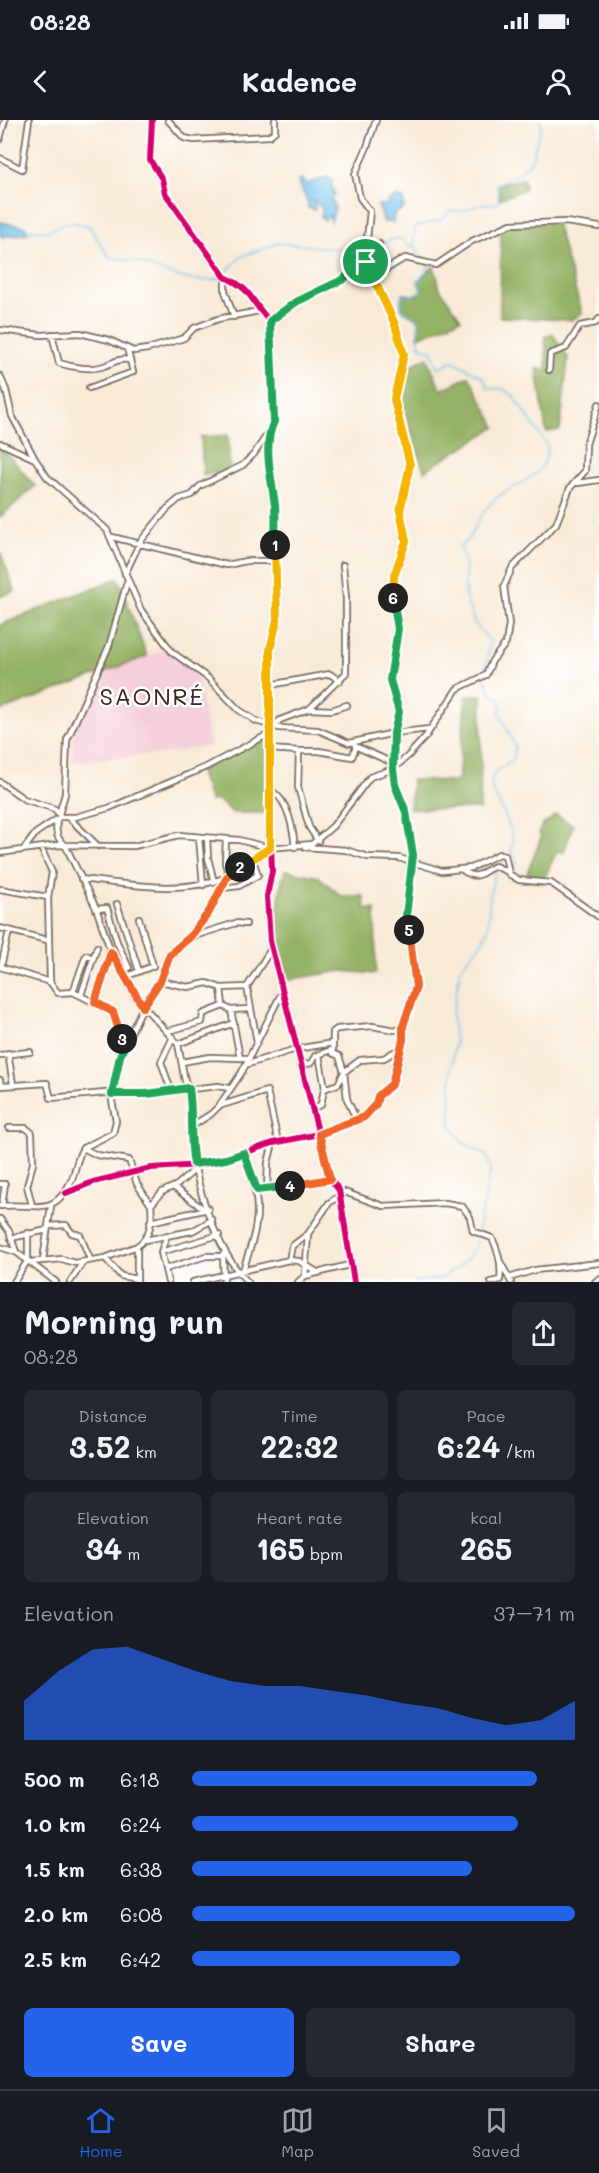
<!DOCTYPE html>
<meta charset="utf-8">
<style>
body{margin:0;font-family:Mali,sans-serif;background:#242831;color:#f1f3f6;height:100vh;display:flex;flex-direction:column;font-size:22px;white-space:nowrap}
*{box-sizing:border-box;margin:0}
p{font-size:20px;color:#9ea1a6}
.icon{flex:none;width:33px;height:33px;fill:none;stroke:currentColor;stroke-width:2;stroke-linecap:round;stroke-linejoin:round}
.map{position:relative;height:1162px;overflow:hidden}
.side{display:flex;flex-direction:column;background:#171b24;flex:1}
.side>*{flex:none}
.pin{position:absolute;display:grid;place-items:center;width:51px;height:51px;color:#fff;margin:-26px;border:3px solid #fff;border-radius:50%;box-shadow:0 2px 6px #0007}
.km{position:absolute;width:30px;height:30px;margin:-15px;border-radius:50%;background:#222;color:#fff;font-size:16px;line-height:30px;text-align:center}
.round{display:grid;place-items:center;flex:none;width:63px;height:63px;border-radius:9px;background:#242831}
.head{display:flex;align-items:center;justify-content:space-between;height:102px;padding:0 24px}
h1{font-size:33px;font-weight:700;line-height:45px}
.metrics{display:grid;grid-template-columns:repeat(3,1fr);gap:9px;height:102px;padding:6px 24px}
.metrics div{display:grid;align-content:center;border-radius:9px;background:#242831;text-align:center}
.metrics b{font-size:30px;font-weight:700}
.metrics small{font-size:16px;font-weight:400}
.metrics p{font-size:16px}
.chart{height:168px;padding:12px 24px}
.chart p{display:flex;justify-content:space-between}
.chart svg{width:100%;height:108px;margin-top:6px;fill:#2563eb;opacity:.7}
.primary-button{display:flex;gap:12px;margin-top:auto;padding:12px 24px}
.primary-button a{flex:1;height:69px;border-radius:9px;background:#2563eb;color:#fff;font-size:24px;font-weight:700;line-height:69px;text-align:center}
.primary-button a+a{background:#242831;color:#f1f3f6}
ul{padding:0 24px;list-style:none;font-size:20px}
li{display:grid;grid-template-columns:96px 72px 1fr;align-items:center;height:45px}
li i{height:15px;border-radius:8px;background:#2563eb}
.status{display:flex;justify-content:space-between;align-items:center;height:42px;padding:0 30px;background:#171b24;direction:ltr}
.status svg{height:16px;fill:currentColor}
header{display:flex;justify-content:space-between;align-items:center;height:78px;padding:0 24px;background:#171b24;font-size:27px;font-weight:700}
.tabs{display:flex;justify-content:space-around;align-items:center;height:84px;border-top:2px solid #363941;background:#171b24;font-size:16px;color:#9ea1a6}
.tabs a{display:grid;justify-items:center;gap:3px}
.tabs .on{color:#2563eb}
.map>svg:first-child{display:block}
.built{fill:#f5cfda}
.forest{fill:#94b265;stroke:#686e42;stroke-width:1.5}
.water{fill:#70c1ec;stroke:#567685;stroke-width:1.5}
.lines{fill:none;stroke-linecap:round;stroke-linejoin:round}
.stream{stroke:#70c1ec;stroke-width:1.5}
.street-casing{stroke:#7d6d5f;stroke-width:8}
.street{stroke:#fff;stroke-width:4.5}
.cycleway-casing{stroke:#fff;stroke-width:10}
.cycleway{stroke:#d6006c;stroke-width:6}
.split-1-casing{stroke:#fff;stroke-width:12}
.split-2-casing{stroke:#fff;stroke-width:12}
.split-3-casing{stroke:#fff;stroke-width:12}
.split-4-casing{stroke:#fff;stroke-width:12}
.split-5-casing{stroke:#fff;stroke-width:12}
.split-6-casing{stroke:#fff;stroke-width:12}
.split-7-casing{stroke:#fff;stroke-width:12}
.split-1{stroke:#22a559;stroke-width:8}
.split-2{stroke:#f5b400;stroke-width:8}
.split-3{stroke:#f0652b;stroke-width:8}
.split-4{stroke:#22a559;stroke-width:8}
.split-5{stroke:#f0652b;stroke-width:8}
.split-6{stroke:#22a559;stroke-width:8}
.split-7{stroke:#f5b400;stroke-width:8}
.labels{text-anchor:middle;dominant-baseline:central;stroke-width:5;stroke-linejoin:round;paint-order:stroke}
.quarter-label{font-size:24px;letter-spacing:1.5px;fill:#3b2a1e;stroke:#fff}
</style>
<div class="status"><b>08:28</b><svg viewBox="0 0 49 12"><path d="M0 12V9h3v3zM5 12V6h3v6zM10 12V3h3v9zM15 12V0h3v12zM26 1h20v11H26zM47 4h2v5h-2z"/></svg></div>
<header><svg class="icon" aria-label="back" viewBox="0 0 24 24"><path d="M15 5l-7 7 7 7"/></svg>Kadence<svg class="icon" aria-label="person" viewBox="0 0 24 24"><circle cx="12" cy="8" r="4"/><path d="M4 21q1-7 8-7t8 7"/></svg></header>
<div class="map">
<svg width="599" height="1162" viewBox="0 0 599 1162">
<rect width="100%" height="100%" fill="#fff"/>
<filter id="ink" filterUnits="userSpaceOnUse"><feTurbulence type="fractalNoise" baseFrequency=".0167" numOctaves="2"/><feDisplacementMap in="SourceGraphic" scale="12" xChannelSelector="R" yChannelSelector="G"/><feConvolveMatrix kernelMatrix="1 2 1 2 8 2 1 2 1" color-interpolation-filters="sRGB"/></filter>
<filter id="wash" filterUnits="userSpaceOnUse"><feTurbulence type="fractalNoise" baseFrequency=".008" numOctaves="4" result="noise"/><feDisplacementMap in="SourceGraphic" scale="24" xChannelSelector="R" yChannelSelector="G"/><feGaussianBlur stdDeviation="1.35" result="paint"/><feColorMatrix in="noise" values="0 0 0 0 0 0 0 0 0 0 0 0 0 0 0 0 0 1.4 0 .05"/><feComposite in="paint" operator="in"/></filter>
<g filter="url(#wash)">
<rect width="100%" height="100%" fill="#f8ead7"/>
<path class="built" d="M164,530l32,23 14,73 -50,8 -88,8 1,-31 27,-57z"/>
<path class="forest" d="M523,59l2,10 -25,10 -3,-15z
M556,103l26,90 -10,7 -72,-3 1,-87 6,-4z
M434,146l6,23 21,30 -43,18 1,-16c-10,-12 -22,-4 -17,-27 8,-1 12,5 19,-3l-3,-10z
M552,213l16,25 -8,72 -14,2 -9,-64 10,3 -2,-34z
M427,237l14,33 28,-14 27,51 -72,44 -23,-72 4,-30z
M228,315l2,36 -27,4 -2,-38z
M0,326l35,40 -35,31z
M0,431l15,40 -15,6z
M118,458l29,78 -146,55 -1,-86z
M482,575l-2,114h-70l2,-29 46,1 8,-85z
M269,616l1,77h-37l-15,-13 -8,1 -11,-31z
M556,695l17,10 -9,27 -7,-1 -15,32 -17,-4 16,-41 -2,-6 3,-6z
M285,750l34,7 22,19h23l1,13h10l1,65 -34,-3 -57,9c-6,-38 -12,-72 0,-110z"/>
<path class="water" d="M328,57l5,3 -2,3 4,13 -4,3 4,9 -4,13 -2,-6 -4,5 -4,-2 1,-9 -5,-7 -5,-2 3,4v6l-7,-2c1,-10 -8,-18 -9,-28l3,-1 5,5z
M397,76l7,4v8l-10,6 -1,8h-9l-6,-17h11l-1,-4z
M0,102l26,5 1,6 -26,4z"/>
<g class="lines">
<path class="stream" d="M26,110l22,1 18,-8h13l10,3 20,31c12,3 26,3 37,8 25,10 47,19 74,14l20,-22 38,-14 83,8 36,-13 5,1 7,8 4,-2 2,-18 26,-7 9,-9c19,2 20,-6 34,-7 7,-1 8,2 15,-2l-2,-18 22,-11 12,-12 10,-34 -1,-7
M413,124l7,11 9,6 -3,11 -8,9 3,10 -11,6 -8,-3 -1,13c5,8 13,7 18,14l-1,16 3,10 11,3 6,18 14,-7 3,1 28,15 5,11 15,1 11,7 33,49c4,33 -37,39 -55,57 -12,13 -14,20 -22,35 -2,4 -7,6 -10,10l5,16v33l10,28 15,17 -5,33
M485,559l6,13 10,9 -1,13 15,32 -1,12c-5,7 -13,8 -19,14 -15,19 24,46 16,79l6,12 -4,6 -4,-2
M478,1110l13,-61 -5,-14 -24,-13 -11,-17v-57l4,-24 -3,-30 9,-47 21,-25 6,-13 2,-35 6,-26
M415,1162c8,-2 21,-1 28,-5 17,-10 33,-22 35,-42"/>
</g>
</g>
<g filter="url(#ink)">
<g class="lines">
<defs>
<path id="street" d="M152,0l-2,40 12,19 3,14 60,84c29,13 25,25 45,44l4,100 -4,10 -1,38 7,41 1,110 -7,29 -1,141 3,81 -5,25 3,45 58,230 2,8 9,11 15,92
M168,0l16,18 10,2 75,-4 6,-5v-11
M0,19l5,-19
M0,38l22,11 7,-49
M225,157v14l9,26
M373,157l32,-19 31,7 36,-24 39,-17 55,-2 33,5
M270,201l26,-19 48,-23 35,-31v-4h-9l-3,-5 3,-28 -10,-13 -5,-24 12,-27 9,-27
M0,210l41,5 39,-2 29,7 24,11 15,-2 36,-11 10,-10 24,-9 41,-8
M52,214l7,29c12,4 31,7 42,4 11,-3 16,-9 28,-7
M549,250l1,-16 16,-6 14,-22 16,-3 3,-4
M0,256l6,14 6,26 23,43 12,18 60,53 34,80 31,42 36,26 31,32 17,11 23,7 39,2 31,13 45,-10 35,-4
M89,268l44,-16 -6,-24
M0,323l35,16
M577,363l22,-3
M112,417l115,28 19,-4h30
M125,454l15,-32 27,-33 12,-10 13,-4 8,-9 43,-21 11,-11 15,-22
M270,565l60,-11 10,7
M309,589l23,1 15,-5
M273,607l7,-7 29,-11 37,-36v-75l-3,-33
M355,626l38,17
M269,629l30,2
M0,662l24,17 31,10 4,5
M269,670c19,7 24,38 26,57
M59,694l6,-20 2,-54 42,-94 18,-64
M68,697l30,29
M57,700c-2,12 0,19 9,27l30,61 14,41 25,48 43,47 7,37 4,7 3,38
M199,717l4,48
M207,718l1,20 6,24
M226,719l-1,24 4,13
M318,721l-9,-14 -11,-40 1,-36h20l33,6 4,-10
M305,727l41,3 22,7 31,1 43,13 29,-3 28,-14 6,1 4,19 10,6 32,3 48,34
M41,728l11,24 -4,25 2,85 8,11 15,-1 40,20 8,26 6,2
M24,729l12,-16 24,-16h15l34,-9 97,-41 63,-33
M0,733l58,-8 76,1 45,-11 60,5 31,8 42,-4 21,-18 37,-49 23,-8 15,-13 18,-20 31,-47 29,-14 6,-14 14,-18 3,-19 -5,-38 8,-18 44,-44 14,-36 15,-17 1,-27 13,-40
M461,749c17,13 18,4 34,-3l13,6
M81,759c46,5 102,16 146,-2
M222,768l17,-2 19,-11 -5,-15
M0,769l48,8
M117,784l22,67
M96,789l11,-1 10,34 12,26 -7,5
M0,808l47,12
M191,817l45,-14 10,1
M0,847l50,15
M1,847l8,-36
M125,857l28,-11 -14,-48
M160,861l28,6 19,-4 14,5 26,-1
M221,868l2,18
M73,872l13,-37 7,3
M81,875l16,-48
M95,882l16,-50
M231,890l9,48h10
M168,911l34,-9 1,-8 20,-8 8,4 19,-1
M258,920l23,-46
M333,923v-11l4,-3 35,-3 23,4 8,-4
M178,924l56,-21
M8,933l5,31
M0,935l30,-3
M319,935l6,33
M182,942l28,-5 30,1
M248,944l48,-15 37,-6 -1,10 7,3 5,16 16,-12 24,-2 10,-6
M300,946l11,-3 4,-7 18,-7
M344,952l3,27 10,22
M0,960l1,6 46,-3 4,15 54,-5 42,1 71,-8 11,2
M171,970l-10,-28 12,-25
M219,986l48,-15 11,51
M311,988l10,-3 3,-16 14,-5 6,-12
M9,1008h17l6,5 1,30 -6,23 5,19
M83,1028l14,7 32,5 8,24 14,21c2,15 -1,33 -14,41v36
M0,1064h5l-3,22
M173,1067l32,23
M267,1069l1,-26 5,-20
M257,1070l73,-11
M339,1070l44,16 62,-3 17,3 8,11 3,14 19,7c6,12 10,28 8,42l-9,2
M66,1073l27,-11 58,-14 50,-3 25,-6 47,-16 46,-9 34,-11 18,-12 7,-15 9,-5 8,-15 8,-50 13,-39 -6,-54 -4,-12 7,-66 -7,-43 -11,-27 -1,-52 5,-20 -9,-33 8,-51 -5,-44 13,-44 -6,-30 10,-46 -16,-66 10,-45 -2,-12 -36,-80
M151,1085l11,-13 15,-7 20,-17
M0,1086c36,-4 54,13 72,-27 4,-10 5,-22 11,-31l30,-15 3,-12 -4,-20 8,-46 23,-48 17,-26 10,-27 21,-17 18,-25 18,-35 43,-28
M0,1099l9,12 7,21
M150,1102l58,-13
M48,1106l18,-1 6,8 8,2 10,24
M11,1118l36,-8
M145,1120l47,-9 20,-11
M0,1127l16,5 40,30
M161,1132l58,-17
M223,1134l1,28
M105,1138l32,-12
M43,1140l8,-54
M289,1140l3,-14 16,-12
M31,1142l31,-3 13,4 30,-5 16,18 16,3
M501,1143l10,19
M165,1149l-4,-17 6,-17
M243,1150c18,-52 19,-65 1,-117
M305,1156l3,-42 21,-31 10,-7
M509,1158l26,-8 64,-7
M14,1162l14,-22v-27
M70,1162l13,-20
M168,1162l-3,-13 41,-13h17
M193,1162l96,-22 10,1 18,11
M248,1162c-31,-27 -61,-115 -56,-156l19,-12 8,-8 23,-34 15,-30 -10,-55 24,-38
M298,1162l7,-6 44,-11
M595,1162l4,-3"/>
</defs>
<use href="#street" class="street-casing"/>
<use href="#street" class="street"/>
<defs>
<path id="cycleway" d="M152,0l-2,40 12,19 3,14 60,84c29,13 25,25 45,44l4,100 -4,10 -1,38 7,41 1,110 -7,29 -1,141 3,81 -5,25 3,45 58,230 2,8 9,11 15,92
M66,1073l27,-11 58,-14 50,-3 25,-6 47,-16 46,-9 34,-11 18,-12 7,-15 9,-5 8,-15 8,-50 13,-39 -6,-54 -4,-12 7,-66 -7,-43 -11,-27 -1,-52 5,-20 -9,-33 8,-51 -5,-44 13,-44 -6,-30 10,-46 -16,-66 10,-45 -2,-12 -36,-80"/>
</defs>
<use href="#cycleway" class="cycleway-casing"/>
<use href="#cycleway" class="cycleway"/>
</g>
</g>
<g class="lines" filter="url(#ink)">
<defs>
<path id="split-1" d="M275,425c0,-13 1,-27 0,-39 -3,-27 -13,-59 -1,-85l-4,-100 26,-19 48,-23 13,-13 9,-4"/>
<path id="split-2" d="M240,747l30,-19v-198l7,-30 -2,-75"/>
<path id="split-3" d="M122,919l-9,-27 -18,-10 16,-50 32,55 17,-26 10,-27 20,-17 19,-25 18,-35 13,-10"/>
<path id="split-4" d="M122,919l5,1 -7,16 -8,38h35l42,-6c4,26 0,51 5,76l32,-5 18,-6 13,37 33,-4"/>
<path id="split-5" d="M290,1066l40,-7 -11,-45 45,-17 12,-13 2,-8 14,-12 11,-44v-14l13,-39 -7,-57"/>
<path id="split-6" d="M393,478l5,31 -8,51 9,32 -5,21 -1,36 2,16 11,27 7,43 -7,61 3,14"/>
<path id="split-7" d="M366,142l28,60 10,32 -10,45 16,66 -10,46 6,30 -12,35 -1,22"/>
</defs>
<use href="#split-1" class="split-1-casing"/>
<use href="#split-2" class="split-2-casing"/>
<use href="#split-3" class="split-3-casing"/>
<use href="#split-4" class="split-4-casing"/>
<use href="#split-5" class="split-5-casing"/>
<use href="#split-6" class="split-6-casing"/>
<use href="#split-7" class="split-7-casing"/>
<use href="#split-1" class="split-1"/>
<use href="#split-2" class="split-2"/>
<use href="#split-3" class="split-3"/>
<use href="#split-4" class="split-4"/>
<use href="#split-5" class="split-5"/>
<use href="#split-6" class="split-6"/>
<use href="#split-7" class="split-7"/>
</g>
<g class="labels">
<g class="quarter-label">
<text x="152" y="575">SAONRÉ</text>
</g>
</g>
</svg>
<div class="pin" style="left:366px;top:142px;background:#1e9e55"><svg class="icon" aria-label="arrive" viewBox="0 0 24 24"><path d="M6 21V4h12l-3 4 3 4H6"/></svg></div>
<b class="km" style="left:275px;top:425px">1</b>
<b class="km" style="left:240px;top:747px">2</b>
<b class="km" style="left:122px;top:919px">3</b>
<b class="km" style="left:290px;top:1066px">4</b>
<b class="km" style="left:409px;top:810px">5</b>
<b class="km" style="left:393px;top:478px">6</b>
</div>
<section class="side">
<div class="head"><div><h1>Morning run</h1><p>08:28</p></div><a class="round"><svg class="icon" aria-label="share" viewBox="0 0 24 24"><path d="M12 15V3M7 8l5-5 5 5M5 13v7h14v-7"/></svg></a></div>
<div class="metrics">
<div><p>Distance</p><b>3.52<small> km</small></b></div>
<div><p>Time</p><b>22:32</b></div>
<div><p>Pace</p><b>6:24<small> /km</small></b></div>
</div>
<div class="metrics">
<div><p>Elevation</p><b>34<small> m</small></b></div>
<div><p>Heart rate</p><b>165<small> bpm</small></b></div>
<div><p>kcal</p><b>265</b></div>
</div>
<div class="chart"><p><span>Elevation</span>37–71 m</p>
<svg viewBox="0 0 160 44" preserveAspectRatio="none"><path d="M0 44V28L10 16L20 7L30 6L40 11L50 16L60 20L70 22L80 22L90 24L100 26L110 29L120 31L130 35L140 38L150 36L160 28V44z"/></svg>
</div>
<ul>
<li><b>500 m</b>6:18<i style="width:90%"></i></li>
<li><b>1.0 km</b>6:24<i style="width:85%"></i></li>
<li><b>1.5 km</b>6:38<i style="width:73%"></i></li>
<li><b>2.0 km</b>6:08<i style="width:100%"></i></li>
<li><b>2.5 km</b>6:42<i style="width:70%"></i></li>
</ul>
<div class="primary-button"><a>Save</a><a>Share</a></div>
</section>
<nav class="tabs">
<a class="on"><svg class="icon" aria-label="home" viewBox="0 0 24 24"><path d="M3 11l9-7 9 7M6 9v11h12V9"/></svg>Home</a>
<a><svg class="icon" aria-label="map" viewBox="0 0 24 24"><path d="M3 6l6-2 6 2 6-2v14l-6 2-6-2-6 2zM9 4v14M15 6v14"/></svg>Map</a>
<a><svg class="icon" aria-label="saved" viewBox="0 0 24 24"><path d="M7 4h10v16l-5-4-5 4z"/></svg>Saved</a>
</nav>
